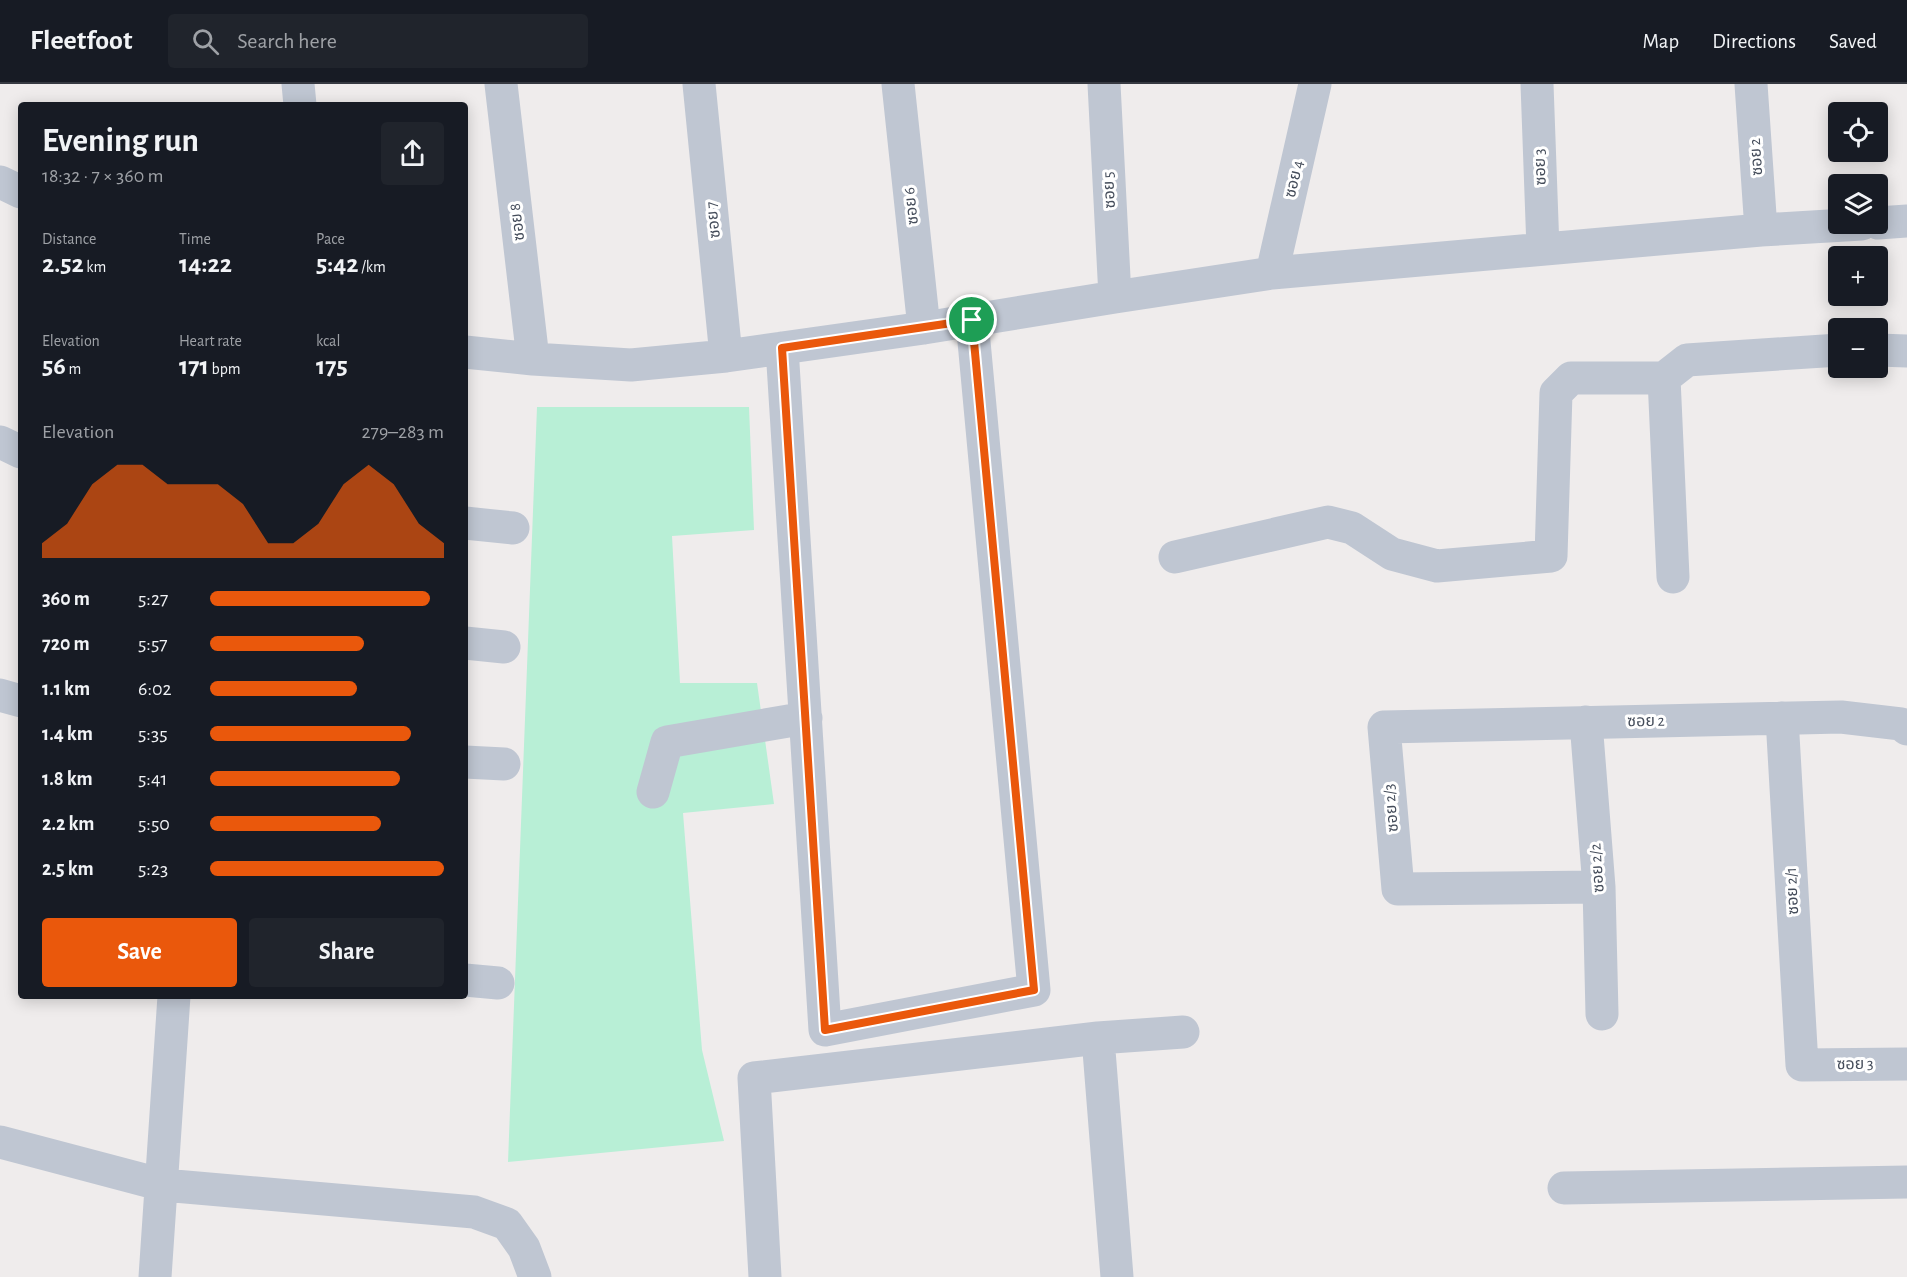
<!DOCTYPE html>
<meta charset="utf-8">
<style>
body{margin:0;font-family:"Alegreya Sans","Noto Sans Thai",sans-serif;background:#20242c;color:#f1f3f6;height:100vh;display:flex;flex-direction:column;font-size:22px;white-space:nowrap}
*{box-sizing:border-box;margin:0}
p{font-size:20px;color:#9ea1a6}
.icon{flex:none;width:33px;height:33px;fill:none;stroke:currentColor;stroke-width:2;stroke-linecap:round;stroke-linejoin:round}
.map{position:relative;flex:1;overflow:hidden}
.panel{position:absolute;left:18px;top:18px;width:450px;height:897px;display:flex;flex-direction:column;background:#171b24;border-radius:6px;box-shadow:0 3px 15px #0003}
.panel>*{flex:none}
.tools{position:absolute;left:1828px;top:18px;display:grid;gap:12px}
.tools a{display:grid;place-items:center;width:60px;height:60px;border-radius:6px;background:#171b24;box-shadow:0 3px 15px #0003;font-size:30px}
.pin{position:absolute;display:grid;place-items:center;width:51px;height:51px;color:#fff;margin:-26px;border:3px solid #fff;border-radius:50%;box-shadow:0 2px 6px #0007}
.round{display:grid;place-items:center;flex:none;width:63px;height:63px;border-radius:6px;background:#20242c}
.headline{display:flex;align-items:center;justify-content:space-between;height:102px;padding:0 24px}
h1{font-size:33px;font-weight:700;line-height:45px}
.metrics{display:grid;grid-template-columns:repeat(3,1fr);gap:9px;height:102px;padding:6px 24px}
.metrics div{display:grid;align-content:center}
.metrics b{font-size:26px;font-weight:700}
.metrics small{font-size:16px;font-weight:400}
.metrics p{font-size:16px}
.chart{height:168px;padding:12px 24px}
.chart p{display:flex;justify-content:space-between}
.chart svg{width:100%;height:108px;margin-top:6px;fill:#ea580c;opacity:.7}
.cta{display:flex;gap:12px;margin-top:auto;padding:12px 24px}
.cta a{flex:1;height:69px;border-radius:6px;background:#ea580c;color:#fff;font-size:24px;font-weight:700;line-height:69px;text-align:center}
.cta a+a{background:#20242c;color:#f1f3f6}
ul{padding:0 24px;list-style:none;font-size:20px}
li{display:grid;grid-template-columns:96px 72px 1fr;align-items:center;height:45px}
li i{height:15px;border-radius:8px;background:#ea580c}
header{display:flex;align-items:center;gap:36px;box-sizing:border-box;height:84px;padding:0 30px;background:#171b24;border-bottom:2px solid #363941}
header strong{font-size:28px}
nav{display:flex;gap:33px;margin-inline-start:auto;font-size:21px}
.search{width:420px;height:54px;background:#20242c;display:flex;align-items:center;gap:15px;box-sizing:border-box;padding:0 21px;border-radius:6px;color:#9ea1a6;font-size:22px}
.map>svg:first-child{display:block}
.green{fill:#b8efd6}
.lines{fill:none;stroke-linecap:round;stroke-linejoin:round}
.minor{stroke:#bfc6d2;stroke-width:33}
.route-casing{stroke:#fff;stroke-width:12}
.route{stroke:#ea580c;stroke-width:8}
.labels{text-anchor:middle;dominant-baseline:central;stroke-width:6;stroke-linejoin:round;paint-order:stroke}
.street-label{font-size:16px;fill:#444c5a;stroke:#fff}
</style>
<header>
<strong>Fleetfoot</strong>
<div class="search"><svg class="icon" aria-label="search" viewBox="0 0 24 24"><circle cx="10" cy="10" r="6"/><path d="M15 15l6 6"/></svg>Search here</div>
<nav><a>Map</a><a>Directions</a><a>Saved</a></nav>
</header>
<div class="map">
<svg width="1907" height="1193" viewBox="0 0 1907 1193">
<rect width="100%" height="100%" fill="#efecec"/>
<path class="green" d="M537,323h212l5,123 -82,6 8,147h77l17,121 -91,9 19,237 22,91 -216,21z"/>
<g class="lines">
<path class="minor" d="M298,0l2,21
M501,0l32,275
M699,0l27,272
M898,0l26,244
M1104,0l11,213
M1537,0l6,165
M1751,0l10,146
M0,98l21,10
M1878,139l29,-2
M1272,189l43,-189
M782,264l43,682 209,-40 -62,-670
M1878,266l29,1
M465,268l68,7 98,6 95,-9 198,-28 191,-31 157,-24 489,-43 101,-6
M0,358l21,10
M465,439l48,5
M1175,473l153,-35 24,6 40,26 45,12 114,-10 5,-163 15,-15h93
M1673,493l-9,-199 23,-18 152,-10
M465,559l39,4
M0,611l21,6
M1782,634l20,347 105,-1
M1586,638l13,165 3,127
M465,678l39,2
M653,708l14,-50 139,-24
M1599,803l-201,2 -14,-162 457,-10 60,7 6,5
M465,896l33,3
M1098,954l19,239
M0,1058l163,43 311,27 33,12 17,24 11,29
M1564,1104l343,-6
M155,1193l19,-281
M765,1193l-11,-199 344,-40 85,-6"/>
</g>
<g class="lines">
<defs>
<path id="route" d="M972,236l62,670 -209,40 -43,-682z"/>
</defs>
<use href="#route" class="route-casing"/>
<use href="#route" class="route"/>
</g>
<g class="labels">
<g class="street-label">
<text transform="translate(1756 73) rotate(-94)">ซอย 2</text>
<text transform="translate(1540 83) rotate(-92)">ซอย 3</text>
<text transform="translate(1294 95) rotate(-77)">ซอย 4</text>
<text transform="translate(1109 106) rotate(-93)">ซอย 5</text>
<text transform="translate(911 122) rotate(-96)">ซอย 6</text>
<text transform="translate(713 136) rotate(-96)">ซอย 7</text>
<text transform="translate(517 138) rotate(-97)">ซอย 8</text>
<text transform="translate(1646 637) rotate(-1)">ซอย 2</text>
<text transform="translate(1391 724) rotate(-95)">ซอย 2/3</text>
<text transform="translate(1597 784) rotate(-94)">ซอย 2/2</text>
<text transform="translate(1792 807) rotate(-93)">ซอย 2/1</text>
<text transform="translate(1855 980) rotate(-1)">ซอย 3</text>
</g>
</g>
</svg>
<div class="tools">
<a><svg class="icon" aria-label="locate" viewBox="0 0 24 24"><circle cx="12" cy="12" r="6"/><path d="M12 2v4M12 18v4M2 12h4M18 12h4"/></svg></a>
<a><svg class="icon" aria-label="layers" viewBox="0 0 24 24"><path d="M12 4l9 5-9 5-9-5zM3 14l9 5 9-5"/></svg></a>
<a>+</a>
<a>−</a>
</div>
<div class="pin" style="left:972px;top:236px;background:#1e9e55"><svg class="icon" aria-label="arrive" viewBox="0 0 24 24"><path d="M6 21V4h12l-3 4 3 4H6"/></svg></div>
<section class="panel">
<div class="headline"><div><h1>Evening run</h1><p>18:32 · 7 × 360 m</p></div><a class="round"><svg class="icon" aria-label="share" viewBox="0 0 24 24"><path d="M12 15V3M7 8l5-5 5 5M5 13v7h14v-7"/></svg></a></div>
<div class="metrics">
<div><p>Distance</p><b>2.52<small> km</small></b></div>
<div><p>Time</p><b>14:22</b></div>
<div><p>Pace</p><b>5:42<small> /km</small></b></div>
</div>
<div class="metrics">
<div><p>Elevation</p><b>56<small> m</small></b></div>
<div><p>Heart rate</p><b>171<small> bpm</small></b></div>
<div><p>kcal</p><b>175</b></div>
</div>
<div class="chart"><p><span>Elevation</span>279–283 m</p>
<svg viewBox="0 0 160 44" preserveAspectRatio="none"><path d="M0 44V38L10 30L20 14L30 6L40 6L50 14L60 14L70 14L80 22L90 38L100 38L110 30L120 14L130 6L140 14L150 30L160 38V44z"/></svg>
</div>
<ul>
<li><b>360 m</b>5:27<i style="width:94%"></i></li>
<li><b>720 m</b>5:57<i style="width:66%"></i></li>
<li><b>1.1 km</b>6:02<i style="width:63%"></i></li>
<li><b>1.4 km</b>5:35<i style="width:86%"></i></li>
<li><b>1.8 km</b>5:41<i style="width:81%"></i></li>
<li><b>2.2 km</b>5:50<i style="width:73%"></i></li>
<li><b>2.5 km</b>5:23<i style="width:100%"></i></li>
</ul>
<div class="cta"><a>Save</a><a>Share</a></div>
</section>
</div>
